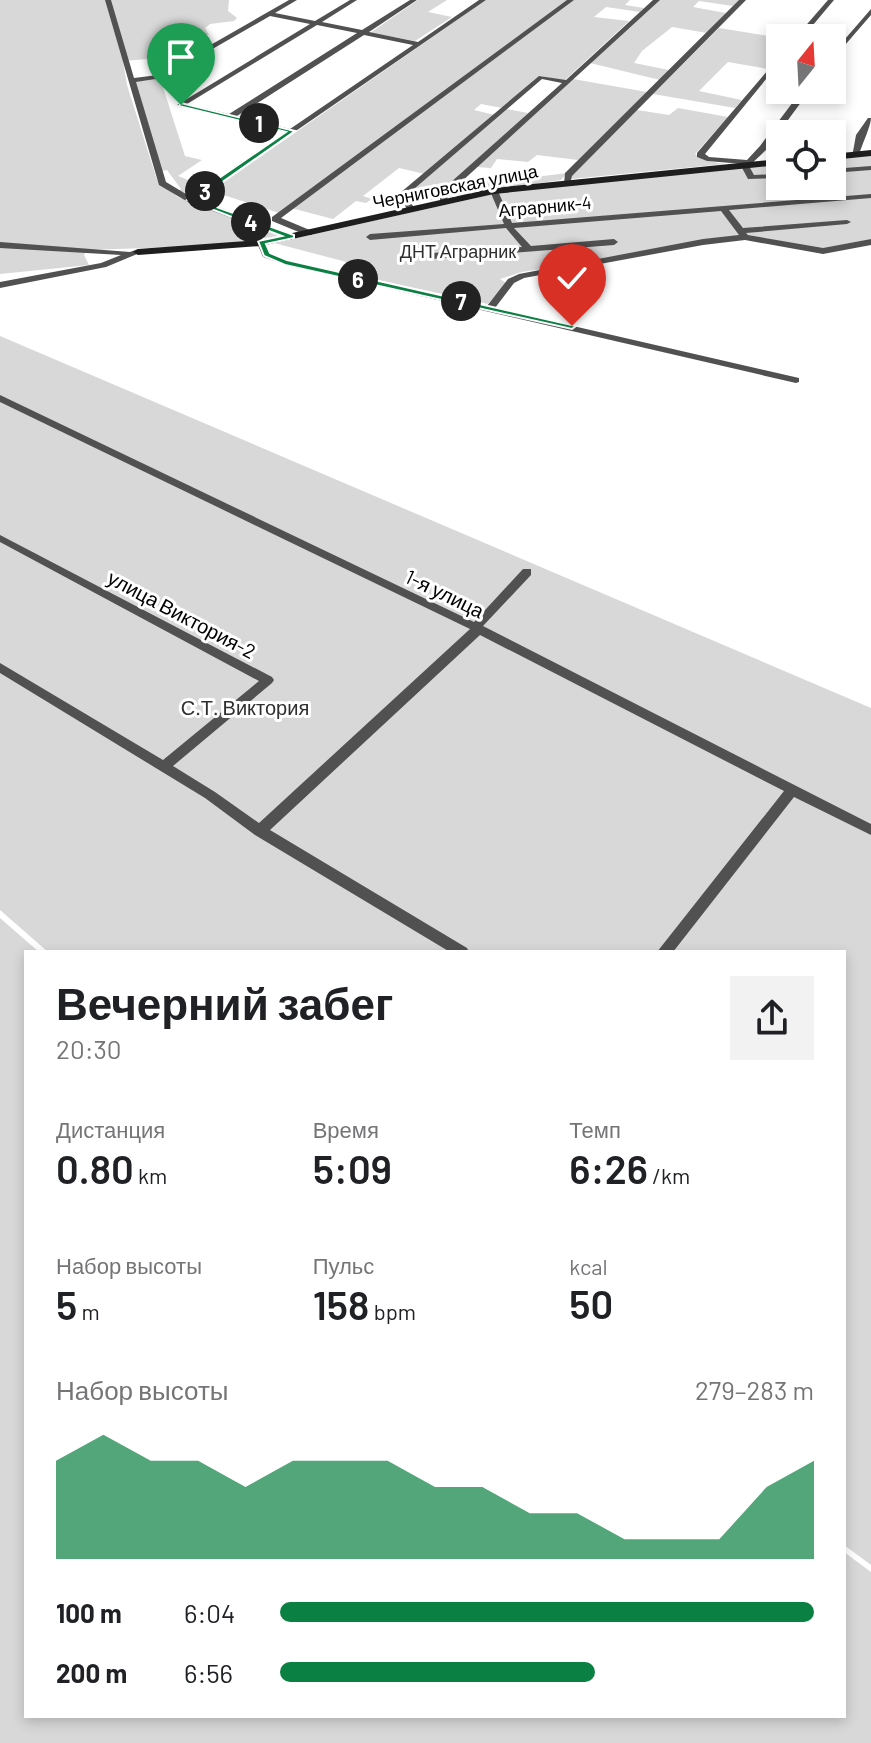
<!DOCTYPE html>
<html lang="ru">
<meta charset="utf-8">
<style>
body{margin:0;font-family:Barlow,sans-serif;background:#f2f2f2;color:#202124;height:100vh;display:flex;flex-direction:column;font-size:30px;white-space:nowrap}
*{box-sizing:border-box;margin:0}
p{font-size:26px;color:#757577}
.icon{flex:none;width:44px;height:44px;fill:none;stroke:currentColor;stroke-width:2;stroke-linecap:round;stroke-linejoin:round}
.map{position:relative;flex:1;overflow:hidden}
.drawer{position:absolute;left:24px;top:950px;width:822px;height:768px;display:flex;flex-direction:column;background:#fff;border-radius:0px;box-shadow:0 4px 12px #0003}
.drawer>*{flex:none}
.needle{width:52px;rotate:18deg}
.fabs{position:absolute;left:766px;top:24px;display:grid;gap:16px}
.fabs a{display:grid;place-items:center;width:80px;height:80px;border-radius:0px;background:#fff;box-shadow:0 4px 12px #0003;font-size:40px}
.pin{position:absolute;display:grid;place-items:center;width:68px;height:68px;color:#fff;margin:-82px -34px;border-radius:50% 50% 50% 0;rotate:-45deg;box-shadow:0 0 8px #0007}
.pin .icon{rotate:45deg}
.km{position:absolute;width:40px;height:40px;margin:-20px;border-radius:50%;background:#222;color:#fff;font-size:22px;line-height:40px;text-align:center}
.round{display:grid;place-items:center;flex:none;width:84px;height:84px;border-radius:0px;background:#f2f2f2}
.overview{display:flex;align-items:center;justify-content:space-between;height:136px;padding:0 32px}
h1{font-size:44px;font-weight:600;line-height:60px}
.figures{display:grid;grid-template-columns:repeat(3,1fr);gap:12px;height:136px;padding:8px 32px}
.figures div{display:grid;align-content:center}
.figures b{font-size:40px;font-weight:600}
.figures small{font-size:22px;font-weight:400}
.figures p{font-size:22px}
.chart{height:224px;padding:16px 32px}
.chart p{display:flex;justify-content:space-between}
.chart svg{width:100%;height:144px;margin-top:8px;fill:#0b8043;opacity:.7}
ul{padding:0 32px;list-style:none;font-size:26px}
li{display:grid;grid-template-columns:128px 96px 1fr;align-items:center;height:60px}
li i{height:20px;border-radius:10px;background:#0b8043}
.map>svg:first-child{display:block}
.green{fill:#d8d8d8}
.lines{fill:none;stroke-linecap:round;stroke-linejoin:round}
.street{fill:#515151;fill-rule:evenodd}
.secondary{fill:#1e1e1e;fill-rule:evenodd}
.route{fill:#0b8043;stroke:#fff;stroke-width:2}
.labels{text-anchor:middle;dominant-baseline:central;stroke-width:6;stroke-linejoin:round;paint-order:stroke}
.far-street-label{font-size:18px;fill:#000;stroke:#fff}
.far-park-label{font-size:18px;fill:#2f2f2f;stroke:#fff}
.street-label{font-size:20px;fill:#000;stroke:#fff}
.park-label{font-size:20px;fill:#2f2f2f;stroke:#fff}
</style>
<div class="map">
<svg width="871" height="1743" viewBox="0 0 871 1743">
<rect width="100%" height="100%" fill="#fff"/>
<path class="green" d="M0,0h229l-1,11 9,7 -3,3 -24,3 -5,4 4,7 -24,2 4,4 -41,5 21,-1 5,12 -51,4 4,24 30,95 21,17 101,39 -73,10 -119,4 -3,5 5,10 -89,9z
M418,0h29l-19,12 24,5 -37,24 -45,-8z
M486,0h144l-5,5 19,3 -4,4 -34,-5 -12,10 35,4 -65,60 -23,-5 -39,32 -21,-4 -7,6 21,5 -70,59 -26,-6 -36,28 9,3 -6,4 -10,-2 -23,18 -46,-12 -8,6 -68,-22z
M659,0h80l-6,6 -34,-5 -6,6 33,6 -19,20 -35,-6 -30,24 -8,12 35,7 -9,10 -70,-17z
M719,28l62,10 -1,17 -12,14 -40,-7 -29,29 43,9 -7,8 -82,-14z
M160,78l25,78 17,4 -24,16 28,11 -14,8 -14,-4 3,-2 -14,-19 -5,1 -27,-89z
M573,79l74,13 -69,68 -41,-5 -9,7 -31,-3 -6,9 -15,-1z
M678,108l50,9 -33,37 13,7 17,3 -154,15 2,-7 64,-62 32,5z
M506,109l22,4 -90,86 -26,5 -4,-5 4,-9z
M871,155v84l-51,10 -72,-14 -226,37 -22,7 6,4 -18,21 -119,-26 8,-8 -103,-27 229,-51 277,-28v22h52v-28z
M567,173l-6,7 -113,17 14,-16h43z
M0,336l871,372v857l-27,-20v-593h-796l-48,-42z
M0,918l39,34h-13v764h818v-164l27,20v171h-871z"/>
<g class="lines">
<path class="street" d="M105,0h6l23,78 24,-3 131,-75h8l-22,13 40,8 35,-21h7l-35,22 40,8 48,-30h7l-48,32 49,10 61,-42h7l-289,199 97,36 1,2 -4,3 -103,-38 -29,-17zM270,16l40,8 -133,81 108,27 -94,65 -25,-15 -30,-100 26,-4zM317,25l40,8 -128,81 -42,-10zM364,35l49,10 -123,84 -53,-13z
M567,0h7l-293,218 31,13v4h-6l-34,-14v-4z
M653,0h7l-212,194 -1,8 -7,-2 1,-9 121,-108 -20,-4 -135,116 7,13 -7,2 -7,-17 139,-117 27,4z
M739,0h7l-174,176 -2,8h-6l1,-11z
M828,0h6l-32,38h-7z
M871,9v6l-39,45v-6z
M780,56v6l-75,92 4,3 38,3 13,-14 42,-56h8l-44,60 -17,16 5,9 26,-1v4l-32,1 -7,-13 2,-2 -36,-3 -10,-4v-4z
M868,118h3c0,8 -9,26 -12,37l-7,2 4,-22z
M871,166v4l-39,3v-4z
M494,189l4,2 14,32 359,-29v4l-142,12 14,18 104,-8 4,2 -4,2 -101,9 2,2 75,13 48,-9v6l-48,9 -78,-14 -42,5 -179,33 -10,5 -19,25 304,70v4l-3,1 -514,-119 -19,-7 -6,-14 7,-2 6,12 18,7 199,46 21,-27 11,-5 184,-35 36,-4 -18,-24 -207,17 17,18 83,-7 4,3 -4,3 -182,14 -4,-3 4,-3 90,-6 -16,-19 -136,12 -4,-3 4,-3 134,-10 -14,-33z
M0,242l130,10 8,-3 4,3 -36,15 -106,21v-6l101,-19 20,-8 -121,-7z
M0,395l474,227 49,-53h8v6l-48,51 388,198v11l-77,-38 -121,155h-16l127,-161 -304,-156 -210,195 197,118 2,4h-19l-195,-117 -50,-37 -205,-125v-10l163,97 96,-79 -259,-139v-7l272,142 2,3 -2,3 -99,83 42,26 44,31 211,-194 -470,-227z"/>
<path class="secondary" d="M871,150v6l-39,4v-6z
M780,159v6l-286,29 -233,52 -123,9 -5,-3 5,-3 123,-9 233,-52z"/>
</g>
<path class="route" d="M181,103l114,28 -98,69 97,35v3l-28,6 4,9 17,7 289,66 -4,3 -287,-64 -21,-9 -6,-15 24,-5 -95,-36 99,-68 -107,-26z"/>
<g class="labels">
<g class="far-street-label">
<text transform="translate(455 186) rotate(-11)">Черниговская улица</text>
<text transform="translate(545 206) rotate(-5)">Аграрник-4</text>
</g>
<g class="far-park-label">
<text x="458" y="251">ДНТ Аграрник</text>
</g>
<g class="street-label">
<text transform="translate(445 593) rotate(26)">1-я улица</text>
<text transform="translate(182 614) rotate(28)">улица Виктория-2</text>
</g>
<g class="park-label">
<text x="245" y="707">С.Т. Виктория</text>
</g>
</g>
</svg>
<div class="fabs">
<a><svg class="needle" viewBox="-14 -14 28 28"><path d="M0-13l5 13h-10z" fill="#e53935"/><path d="M0 13l5-13h-10z" fill="#757577"/></svg></a>
<a><svg class="icon" aria-label="locate" viewBox="0 0 24 24"><circle cx="12" cy="12" r="6"/><path d="M12 2v4M12 18v4M2 12h4M18 12h4"/></svg></a>
</div>
<div class="pin" style="left:181px;top:105px;background:#1e9e55"><svg class="icon" aria-label="arrive" viewBox="0 0 24 24"><path d="M6 21V4h12l-3 4 3 4H6"/></svg></div>
<div class="pin" style="left:572px;top:326px;background:#d93025"><svg class="icon" aria-label="check" viewBox="0 0 24 24"><path d="M5 12l5 5 9-10"/></svg></div>
<b class="km" style="left:259px;top:123px">1</b>
<b class="km" style="left:205px;top:191px">3</b>
<b class="km" style="left:251px;top:222px">4</b>
<b class="km" style="left:358px;top:279px">6</b>
<b class="km" style="left:461px;top:301px">7</b>
<section class="drawer">
<div class="overview"><div><h1>Вечерний забег</h1><p>20:30</p></div><a class="round"><svg class="icon" aria-label="share" viewBox="0 0 24 24"><path d="M12 15V3M7 8l5-5 5 5M5 13v7h14v-7"/></svg></a></div>
<div class="figures">
<div><p>Дистанция</p><b>0.80<small> km</small></b></div>
<div><p>Время</p><b>5:09</b></div>
<div><p>Темп</p><b>6:26<small> /km</small></b></div>
</div>
<div class="figures">
<div><p>Набор высоты</p><b>5<small> m</small></b></div>
<div><p>Пульс</p><b>158<small> bpm</small></b></div>
<div><p>kcal</p><b>50</b></div>
</div>
<div class="chart"><p><span>Набор высоты</span>279–283 m</p>
<svg viewBox="0 0 160 44" preserveAspectRatio="none"><path d="M0 44V14L10 6L20 14L30 14L40 22L50 14L60 14L70 14L80 22L90 22L100 30L110 30L120 38L130 38L140 38L150 22L160 14V44z"/></svg>
</div>
<ul>
<li><b>100 m</b>6:04<i style="width:100%"></i></li>
<li><b>200 m</b>6:56<i style="width:59%"></i></li>
</ul>
</section>
</div>
